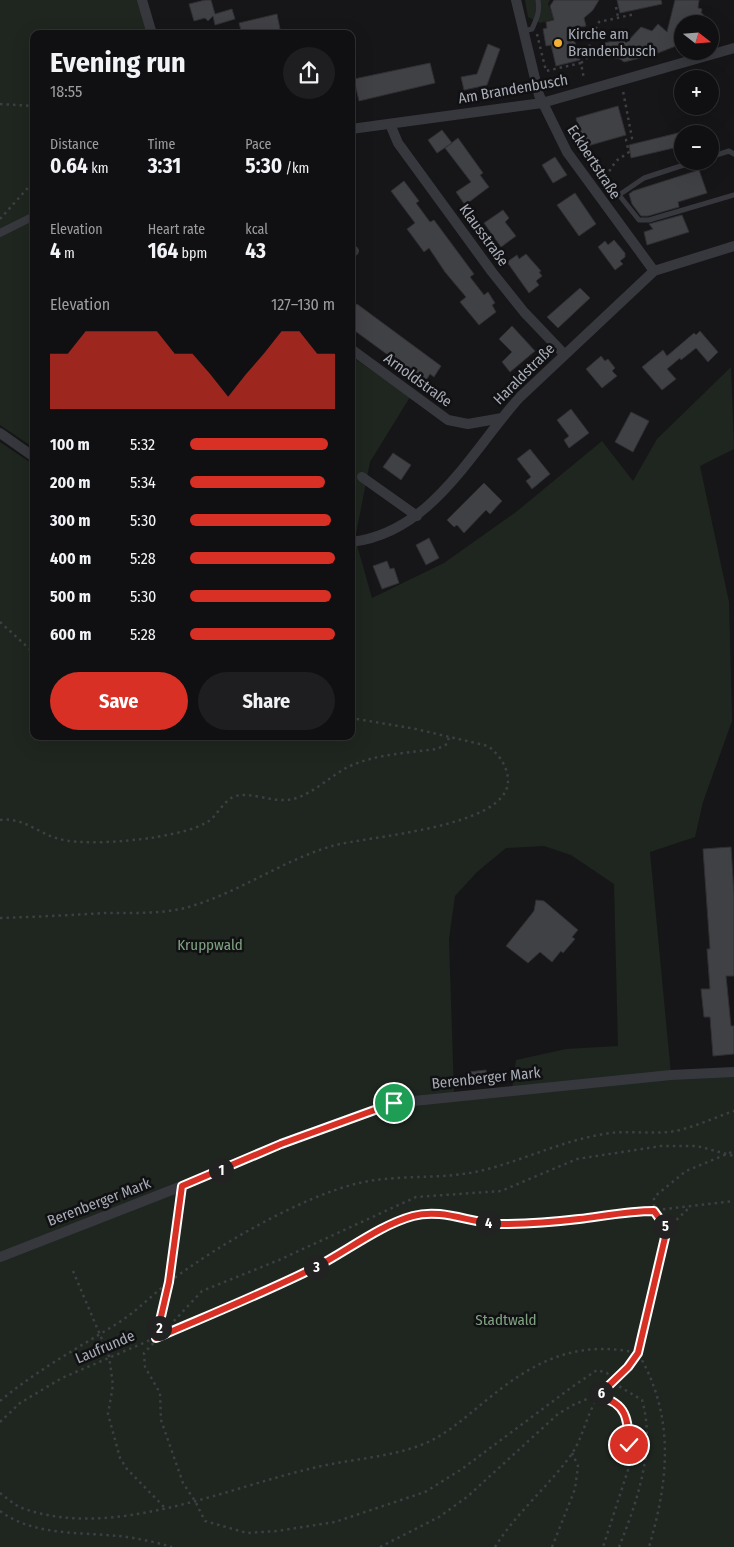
<!DOCTYPE html>
<meta charset="utf-8">
<style>
body{margin:0;font-family:"Fira Sans Condensed",sans-serif;background:#1e1e20;color:#f1f3f6;height:100vh;display:flex;flex-direction:column;font-size:19px;white-space:nowrap}
*{box-sizing:border-box;margin:0}
p{font-size:16px;color:#9c9d9f}
.icon{flex:none;width:28px;height:28px;fill:none;stroke:currentColor;stroke-width:2;stroke-linecap:round;stroke-linejoin:round}
.map{position:relative;flex:1;overflow:hidden}
.drawer{position:absolute;left:30px;top:30px;width:325px;height:710px;display:flex;flex-direction:column;background:#101012;border-radius:10px;box-shadow:0 5px 20px #0002,0 0 0 1px #303032}
.drawer>*{flex:none}
.needle{width:32px;rotate:107deg}
.tools{position:absolute;left:674px;top:15px;display:grid;gap:10px}
.tools a{display:grid;place-items:center;width:45px;height:45px;border-radius:50%;background:#101012;box-shadow:0 5px 20px #0002,0 0 0 1px #303032;font-size:25px}
.pin{position:absolute;display:grid;place-items:center;width:42px;height:42px;color:#fff;margin:-21px;border:2px solid #fff;border-radius:50%;box-shadow:0 1px 5px #0007}
.km{position:absolute;width:25px;height:25px;margin:-12px;border-radius:50%;background:#222;color:#fff;font-size:14px;line-height:25px;text-align:center}
.round{display:grid;place-items:center;flex:none;width:52px;height:52px;border-radius:26px;background:#1e1e20}
.headline{display:flex;align-items:center;justify-content:space-between;height:85px;padding:0 20px}
h1{font-size:28px;font-weight:700;line-height:38px}
.metrics{display:grid;grid-template-columns:repeat(3,1fr);gap:8px;height:85px;padding:5px 20px}
.metrics div{display:grid;align-content:center}
.metrics b{font-size:21px;font-weight:700}
.metrics small{font-size:14px;font-weight:400}
.metrics p{font-size:14px}
.chart{height:140px;padding:10px 20px}
.chart p{display:flex;justify-content:space-between}
.chart svg{width:100%;height:90px;margin-top:5px;fill:#d93025;opacity:.7}
.cta{display:flex;gap:10px;margin-top:auto;padding:10px 20px}
.cta a{flex:1;height:58px;border-radius:30px;background:#d93025;color:#fff;font-size:20px;font-weight:700;line-height:58px;text-align:center}
.cta a+a{background:#1e1e20;color:#f1f3f6}
ul{padding:0 20px;list-style:none;font-size:16px}
li{display:grid;grid-template-columns:80px 60px 1fr;align-items:center;height:38px}
li i{height:12px;border-radius:6px;background:#d93025}
.map>svg:first-child{display:block}
.green{fill:#1e261f}
.building{fill:#404145;stroke:#303034}
.lines{fill:none;stroke-linecap:round;stroke-linejoin:round}
.path{stroke:#3d3f44;stroke-width:2.5;stroke-dasharray:2.5 4;stroke-linecap:butt}
.service{stroke:#37383d;stroke-width:5}
.pedestrian{stroke:#37383d;stroke-width:8}
.minor{stroke:#37383d;stroke-width:10}
.route-casing{stroke:#fff;stroke-width:10}
.route{stroke:#d93025;stroke-width:6}
.poi-dot{fill:#f2b134;stroke:#111113;stroke-width:2}
.labels{text-anchor:middle;dominant-baseline:central;stroke-width:5;stroke-linejoin:round;paint-order:stroke}
.poi-label{font-size:15px;fill:#a8adb8;stroke:#111113;text-anchor:start}
.street-label{font-size:15px;fill:#a8adb8;stroke:#111113}
.park-label{font-size:15px;fill:#7fa381;stroke:#111113}
</style>
<div class="map">
<svg width="734" height="1547" viewBox="0 0 734 1547">
<rect width="100%" height="100%" fill="#161618"/>
<path class="green" d="M0,0h139l10,34h-115v414l-34,-23z
M525,0h25l-2,4 6,15 -14,4 -12,-6z
M351,356l59,41 -40,65 -14,72h-5z
M731,367l3,82 -34,17 29,136 3,119 -29,81 -8,35 -45,15 21,222 -159,15 4,-29 50,-11 52,-3 -4,-162 -43,-29 -27,-9 -38,2 -29,24 -22,24 -6,43 5,155 -60,6 -113,46 114,-39 339,-34v474h-734v-1105l34,23v271h317v-191h6l15,53 72,-35 72,-51 86,-71 31,40 24,-42z"/>
<path class="building" d="M205,0h6l4,14 17,-5 3,10 -20,6 -2,-9 -5,5 -3,-3 -11,3 -5,-17z
M554,0h45l-6,10 -9,8 2,8 -6,1 -6,12 6,21 -24,6 -5,-21 -5,1 -3,-17 4,-1 -1,-6 8,-2 -4,-14z
M617,0h44l1,4 -42,9z
M675,0h24l-1,8 4,1 -1,4 2,1v10h-21l-1,20 -23,9 -13,-1 -1,5 -20,5 -4,-3 -10,-2 -2,-4h-3v-10l17,-4 4,4 15,-16 11,4 6,-7 9,8z
M277,14l4,20h-39l-3,-11z
M488,44l12,5 -13,36 -23,5 -3,-13 16,-3z
M430,63l5,20 -76,18 -5,-22z
M618,106l8,29 -42,12 -8,-29z
M442,130l10,13 -15,10 -9,-13z
M682,132v14l-51,12 -2,-13z
M458,138l25,35 -3,2 9,12 -24,18 -9,-13 15,-10 -26,-34z
M555,157l12,18 -14,8 -11,-18z
M699,170l8,23 -29,9 1,5 -31,9h-7l-9,-12 -3,-10 4,-3z
M404,181l15,20 -3,2 14,19 4,-2 40,54 -4,3 14,18 4,-3 7,11 -3,2 4,7 -17,13 -19,-23 6,-5 -21,-25 -16,-24 -5,4 -17,-23 8,-6 -24,-32z
M575,193l21,31 -17,12 -22,-31z
M503,210l6,8 -4,4 11,14 -15,11 -17,-24z
M682,215l7,17 -42,13 -3,-13 9,-3 -4,-5z
M614,240l11,13v4l-5,4 3,3 -8,6 -17,-23 7,-6 3,4z
M526,254l15,17 -2,1 3,4 -6,5 3,4 -10,8 -22,-31 10,-7 2,4z
M580,288l10,10 -32,30 -11,-11z
M357,304l84,62 -7,11 -4,-3 -5,8 -74,-54v-17z
M512,326l23,25 -25,21 -8,-10 10,-10 -13,-13z
M700,331l18,21 -10,10 -12,-14 -15,12 -1,-2 -13,11 9,10 -14,11 -20,-23 21,-17 4,6 27,-23 2,2z
M601,356l4,5 3,-2 7,9 -3,3 5,5 -15,12 -16,-19z
M571,409l18,24 -20,15 -5,-8 5,-4 -12,-16z
M631,412l18,9 -16,31 -18,-10z
M530,449l20,25 -18,15 -6,-8 5,-4 -14,-18z
M393,453l18,12 -10,15 -18,-13z
M484,483l18,18 -12,13 -4,-4 -22,23 -7,-8 -3,2 -7,-7z
M429,538l10,20 -13,7 -10,-20z
M387,561l3,8 4,-1 5,15 -17,6 -9,-23z
M731,847l3,48v81h-8l5,50h3v28l-21,2 -3,-39h-6l-3,-28h9l-3,-40h3l-7,-100z
M536,900l8,1 34,29 -6,7 3,2 -12,14 -2,-2 -9,11 -12,-10 -12,11 -22,-17 28,-35z
M486,1070l1,14 -18,2 -1,-14z"/>
<g class="lines">
<path class="path" d="M616,7l2,10
M537,34l9,37 35,-8 3,16
M581,63l8,-7 1,-16 9,-18 36,-8
M0,104l34,2
M602,182l14,-21 13,-9 -3,-12 6,-2 -9,-47
M351,203v10
M0,219l34,-38
M0,622l34,31
M0,820c22,-3 37,12 56,18 24,8 70,3 95,0 17,-3 42,-7 58,-17 9,-7 14,-19 24,-24 16,-7 41,7 60,2 20,-5 37,-23 55,-32 27,-13 60,-14 89,-18l10,-5 2,-7
M0,918c35,-1 71,-3 106,-5 26,0 54,1 79,-5 52,-14 96,-47 147,-62 35,-10 176,-18 176,-65 0,-14 -9,-27 -20,-35l-72,-17 -65,-11
M666,1229l-12,-18v-14l32,-26 48,-20
M73,1271l36,85 4,29 -5,29 12,44 7,11 38,39
M157,1337l12,-55 11,-85
M0,1401c37,-31 78,-53 118,-78 19,-12 34,-28 51,-41 48,-36 131,-85 190,-99 39,-9 81,-3 121,-12 42,-10 81,-30 124,-37 21,-4 43,0 65,-2 22,-3 44,-14 65,-21
M0,1422l20,-19 42,-25 228,-98 99,-54 22,-9 12,-3 25,1 31,7 36,1 63,-4 156,-18
M0,1493c7,5 14,12 22,15 89,33 204,-20 291,-40 36,-9 74,-10 108,-23 24,-9 42,-26 62,-42 48,-40 91,-64 155,-50 37,63 31,126 11,194
M0,1511c34,25 79,21 119,25 18,2 36,6 53,11
M380,1547l59,-30 28,-20 91,-83 15,-9 21,-9 20,5 10,11 4,13 1,42 -26,80
M495,1547c21,-34 53,-60 76,-92 12,-17 15,-39 26,-56 10,-18 29,-29 41,-46l29,-124 23,-22
M552,1547l23,-58 3,-23 -6,-13
M619,1547c18,-45 37,-99 23,-147l-30,-18 -5,-9 -10,-3 -25,17 -110,82 -37,23 -90,30 -58,9 -30,2 -42,-12 -10,-20 -12,-18 -22,-63 -1,-27 -15,-26 -1,-14 58,-62 77,-31 137,-63 85,-6 76,-32 84,-13h36l37,10"/>
<path class="service" d="M524,31l8,-2c5,-11 8,-17 6,-29
M710,157l19,-6 5,3
M696,161l-52,17 -25,17 20,25h10l85,-25"/>
<path class="pedestrian" d="M0,233l34,-17"/>
<path class="minor" d="M142,0l10,34
M516,0l23,95 28,57 87,119
M390,124l8,19 94,129 32,40 41,43
M351,129l191,-26 192,-55
M351,250l3,1
M351,349l97,71 20,4 34,-6
M0,433l34,24
M362,477l55,39
M351,542c81,-9 121,-92 169,-145l134,-126 80,-25
M0,1257l182,-71 99,-42 113,-41 277,-28 63,-3"/>
</g>
<g class="lines">
<defs>
<path id="route" d="M394,1103l-113,41 -99,42 -13,96 -13,56c53,-23 108,-45 160,-71 31,-16 64,-42 97,-51 29,-8 57,7 86,8 26,0 54,-2 80,-5 25,-3 50,-8 75,-8l13,18 -29,124 -10,14 -30,29c29,7 30,23 31,49"/>
</defs>
<use href="#route" class="route-casing"/>
<use href="#route" class="route"/>
</g>
<circle class="poi-dot" cx="558" cy="43" r="5"/>
<g class="labels">
<g class="poi-label">
<text x="568" y="34">Kirche am<tspan x="568" dy="17">Brandenbusch</tspan></text>
</g>
<g class="street-label">
<text transform="translate(513 89) rotate(-10)">Am Brandenbusch</text>
<text transform="translate(594 162) rotate(57)">Eckbertstraße</text>
<text transform="translate(484 235) rotate(54)">Klausstraße</text>
<text transform="translate(524 374) rotate(-45)">Haraldstraße</text>
<text transform="translate(418 380) rotate(36)">Arnoldstraße</text>
<text transform="translate(486 1078) rotate(-6)">Berenberger Mark</text>
<text transform="translate(99 1202) rotate(-21)">Berenberger Mark</text>
<text transform="translate(105 1347) rotate(-23)">Laufrunde</text>
</g>
<g class="park-label">
<text x="210" y="945">Kruppwald</text>
<text x="506" y="1320">Stadtwald</text>
</g>
</g>
</svg>
<div class="tools">
<a><svg class="needle" viewBox="-14 -14 28 28"><path d="M0-13l5 13h-10z" fill="#e53935"/><path d="M0 13l5-13h-10z" fill="#9c9d9f"/></svg></a>
<a>+</a>
<a>−</a>
</div>
<div class="pin" style="left:394px;top:1103px;background:#1e9e55"><svg class="icon" aria-label="arrive" viewBox="0 0 24 24"><path d="M6 21V4h12l-3 4 3 4H6"/></svg></div>
<div class="pin" style="left:629px;top:1445px;background:#d93025"><svg class="icon" aria-label="check" viewBox="0 0 24 24"><path d="M5 12l5 5 9-10"/></svg></div>
<b class="km" style="left:221px;top:1170px">1</b>
<b class="km" style="left:159px;top:1328px">2</b>
<b class="km" style="left:316px;top:1267px">3</b>
<b class="km" style="left:488px;top:1223px">4</b>
<b class="km" style="left:665px;top:1226px">5</b>
<b class="km" style="left:601px;top:1393px">6</b>
<section class="drawer">
<div class="headline"><div><h1>Evening run</h1><p>18:55</p></div><a class="round"><svg class="icon" aria-label="share" viewBox="0 0 24 24"><path d="M12 15V3M7 8l5-5 5 5M5 13v7h14v-7"/></svg></a></div>
<div class="metrics">
<div><p>Distance</p><b>0.64<small> km</small></b></div>
<div><p>Time</p><b>3:31</b></div>
<div><p>Pace</p><b>5:30<small> /km</small></b></div>
</div>
<div class="metrics">
<div><p>Elevation</p><b>4<small> m</small></b></div>
<div><p>Heart rate</p><b>164<small> bpm</small></b></div>
<div><p>kcal</p><b>43</b></div>
</div>
<div class="chart"><p><span>Elevation</span>127–130 m</p>
<svg viewBox="0 0 160 44" preserveAspectRatio="none"><path d="M0 44V17L10 17L20 6L30 6L40 6L50 6L60 6L70 17L80 17L90 27L100 38L110 27L120 17L130 6L140 6L150 17L160 17V44z"/></svg>
</div>
<ul>
<li><b>100 m</b>5:32<i style="width:95%"></i></li>
<li><b>200 m</b>5:34<i style="width:93%"></i></li>
<li><b>300 m</b>5:30<i style="width:97%"></i></li>
<li><b>400 m</b>5:28<i style="width:100%"></i></li>
<li><b>500 m</b>5:30<i style="width:97%"></i></li>
<li><b>600 m</b>5:28<i style="width:100%"></i></li>
</ul>
<div class="cta"><a>Save</a><a>Share</a></div>
</section>
</div>
